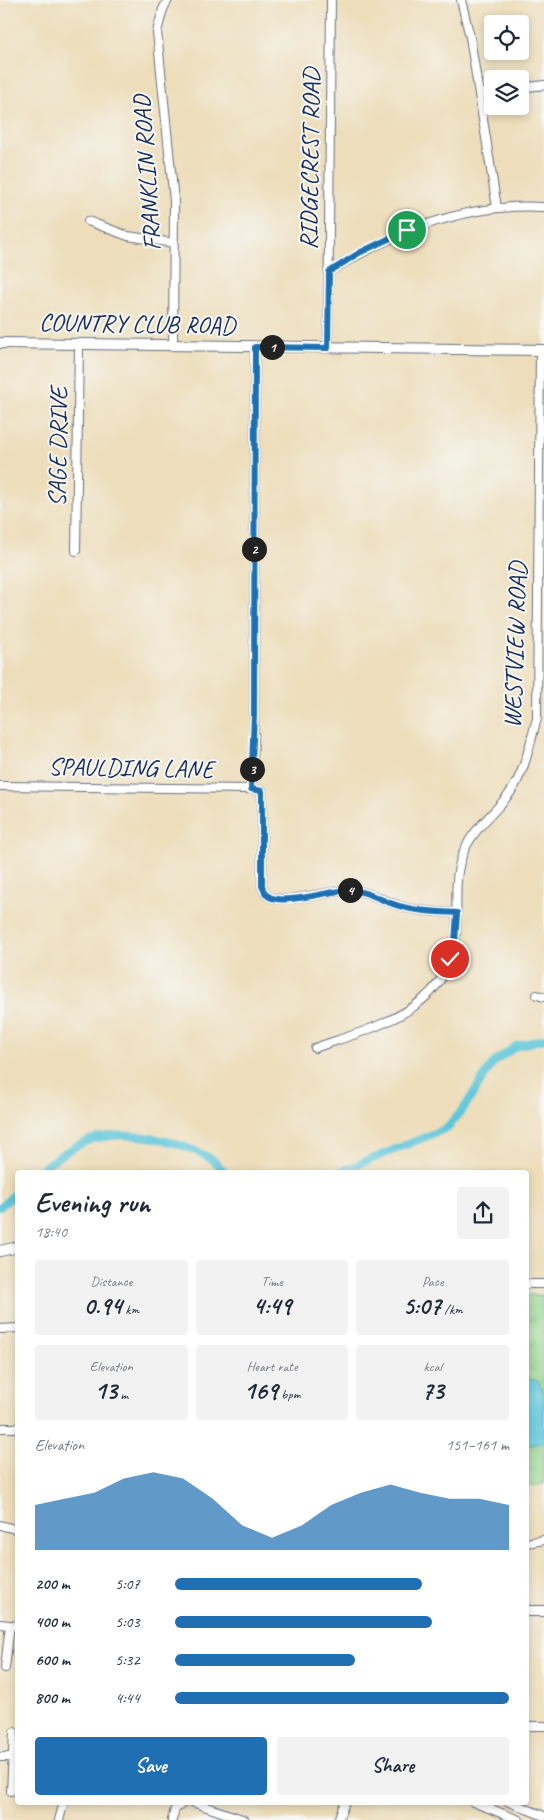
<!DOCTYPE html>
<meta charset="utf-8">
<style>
body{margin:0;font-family:Caveat,sans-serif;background:#f2f2f3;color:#1f2937;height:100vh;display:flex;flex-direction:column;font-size:19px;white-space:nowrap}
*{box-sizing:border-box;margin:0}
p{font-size:16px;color:#747a83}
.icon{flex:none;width:28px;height:28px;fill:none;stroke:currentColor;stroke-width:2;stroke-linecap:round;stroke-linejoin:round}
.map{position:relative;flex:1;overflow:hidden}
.sheet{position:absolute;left:15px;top:1170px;width:514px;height:635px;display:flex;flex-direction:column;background:#fff;border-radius:5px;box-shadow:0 2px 8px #0003}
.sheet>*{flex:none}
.tools{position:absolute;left:484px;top:15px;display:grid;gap:10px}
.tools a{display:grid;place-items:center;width:45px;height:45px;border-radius:5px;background:#fff;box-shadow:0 2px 8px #0003;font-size:25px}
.pin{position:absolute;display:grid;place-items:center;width:42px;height:42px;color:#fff;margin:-21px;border:2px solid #fff;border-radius:50%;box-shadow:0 1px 5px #0007}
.km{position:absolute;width:25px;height:25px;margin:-12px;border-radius:50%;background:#222;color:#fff;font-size:14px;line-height:25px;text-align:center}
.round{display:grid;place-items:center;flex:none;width:52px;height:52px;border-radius:5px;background:#f2f2f3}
.overview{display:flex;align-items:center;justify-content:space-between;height:85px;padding:0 20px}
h1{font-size:28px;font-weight:700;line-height:38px}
.stats{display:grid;grid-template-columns:repeat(3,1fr);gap:8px;height:85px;padding:5px 20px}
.stats div{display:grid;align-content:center;border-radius:5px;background:#f2f2f3;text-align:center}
.stats b{font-size:25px;font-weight:700}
.stats small{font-size:14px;font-weight:400}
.stats p{font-size:14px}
.chart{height:140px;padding:10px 20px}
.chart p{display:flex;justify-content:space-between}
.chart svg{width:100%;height:90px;margin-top:5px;fill:#1f6fb2;opacity:.7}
.cta{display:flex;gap:10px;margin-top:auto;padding:10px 20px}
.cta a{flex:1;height:58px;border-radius:5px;background:#1f6fb2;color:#fff;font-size:20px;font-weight:700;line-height:58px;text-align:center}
.cta a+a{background:#f2f2f3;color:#1f2937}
ul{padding:0 20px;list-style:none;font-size:16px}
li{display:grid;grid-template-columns:80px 60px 1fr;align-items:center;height:38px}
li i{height:12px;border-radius:6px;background:#1f6fb2}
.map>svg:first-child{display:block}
.park{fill:url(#park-tufts);stroke:#568074}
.water{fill:#5dc6d9;stroke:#3c7a9c}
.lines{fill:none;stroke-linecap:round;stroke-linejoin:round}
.canal{stroke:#5dc6d9;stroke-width:8}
.street-casing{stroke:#646c7e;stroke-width:10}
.secondary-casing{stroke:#646c7e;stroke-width:12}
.street{stroke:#fff;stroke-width:8}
.secondary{stroke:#fff;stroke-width:10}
.route-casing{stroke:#fff;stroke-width:10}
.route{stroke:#1f6fb2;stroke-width:6}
.labels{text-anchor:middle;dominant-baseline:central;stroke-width:4;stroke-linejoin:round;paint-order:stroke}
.street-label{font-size:25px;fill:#1b2f5e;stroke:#f6f6f2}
</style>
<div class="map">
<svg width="544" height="1820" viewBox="0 0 544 1820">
<defs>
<pattern id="park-tufts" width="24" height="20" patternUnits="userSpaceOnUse" patternTransform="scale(1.25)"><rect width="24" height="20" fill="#90d28a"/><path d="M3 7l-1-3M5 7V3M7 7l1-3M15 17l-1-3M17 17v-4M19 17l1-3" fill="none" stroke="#75ab74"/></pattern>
</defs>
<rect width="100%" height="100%" fill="#f6f6f2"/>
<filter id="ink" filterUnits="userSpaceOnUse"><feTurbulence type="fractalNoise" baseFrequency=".02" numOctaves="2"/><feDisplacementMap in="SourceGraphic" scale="10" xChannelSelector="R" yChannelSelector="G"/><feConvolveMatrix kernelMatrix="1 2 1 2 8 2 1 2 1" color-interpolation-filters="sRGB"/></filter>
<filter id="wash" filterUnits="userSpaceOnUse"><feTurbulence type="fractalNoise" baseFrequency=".0096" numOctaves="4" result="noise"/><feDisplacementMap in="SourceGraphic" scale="20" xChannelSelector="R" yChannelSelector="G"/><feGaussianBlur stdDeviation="1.12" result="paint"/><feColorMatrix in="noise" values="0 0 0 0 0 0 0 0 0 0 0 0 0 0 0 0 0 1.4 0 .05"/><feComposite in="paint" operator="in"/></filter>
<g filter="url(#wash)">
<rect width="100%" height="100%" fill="#edddba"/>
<path class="park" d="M526,1295h18v189l-18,3z"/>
<path class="water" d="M526,1378l12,3 6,13v49l-18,2z"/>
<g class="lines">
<path class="canal" d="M38,1172c13,-12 41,-30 59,-34 36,-8 79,2 111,19 7,3 12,10 17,15
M340,1172l107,-44 15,-17 31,-48 23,-17 28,-7
M0,1207l18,-16"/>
</g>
</g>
<g filter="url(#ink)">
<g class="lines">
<defs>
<path id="street" d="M168,0l-5,9 -6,23 17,169 -1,145
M461,0l9,37 27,171
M520,88l24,-3
M479,93l13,-1
M88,221l40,15 46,7
M329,272c64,-40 138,-70 215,-65
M328,348l3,-348
M76,551l3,-207
M0,786l251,3 11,2v95c2,4 2,7 6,10 13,9 61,-5 80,-6 20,0 36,12 55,17 18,5 36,5 54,6
M251,789l3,-47 1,-395
M537,995l7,2
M315,1048c59,-21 134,-37 141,-113 2,-26 -3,-55 6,-79 9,-26 32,-42 48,-63 15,-21 20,-50 27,-75l3,-368
M526,1284h18
M0,1329l18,-1
M0,1428h18
M0,1525l18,5
M526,1543l18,-3
M0,1624l18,2
M5,1668l5,-43
M526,1726h18
M0,1757h15
M11,1791l3,-59
M192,1802l53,18
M473,1802l46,18
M509,1802l35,14
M59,1820l5,-18
M172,1820l3,-11 9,-7
M338,1820l7,-18"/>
<path id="secondary" d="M0,343l544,7
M0,1251l18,-4
M526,1611h18"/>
</defs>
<use href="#street" class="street-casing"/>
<use href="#secondary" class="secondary-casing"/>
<use href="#street" class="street"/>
<use href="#secondary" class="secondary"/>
</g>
</g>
<g class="lines" filter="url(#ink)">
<defs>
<path id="route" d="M407,230l-48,23 -30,19 -1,76 -73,-1 -1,368 -3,74 11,2v95c2,4 2,7 6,10 13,10 61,-5 80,-6 20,0 36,13 55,17 18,5 36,5 54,6l-2,30 -5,16"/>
</defs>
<use href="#route" class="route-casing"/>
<use href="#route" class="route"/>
</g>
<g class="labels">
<g class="street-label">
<text transform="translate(310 159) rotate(-89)">RIDGECREST ROAD</text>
<text transform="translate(147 173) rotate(-94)">FRANKLIN ROAD</text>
<text transform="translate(137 324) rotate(1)">COUNTRY CLUB ROAD</text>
<text transform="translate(58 447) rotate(-89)">SAGE DRIVE</text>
<text transform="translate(515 645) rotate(-88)">WESTVIEW ROAD</text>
<text transform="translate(131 768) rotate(1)">SPAULDING LANE</text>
</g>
</g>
</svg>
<div class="tools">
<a><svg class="icon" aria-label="locate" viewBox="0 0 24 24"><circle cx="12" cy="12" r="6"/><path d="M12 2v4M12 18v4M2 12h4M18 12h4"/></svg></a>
<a><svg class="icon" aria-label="layers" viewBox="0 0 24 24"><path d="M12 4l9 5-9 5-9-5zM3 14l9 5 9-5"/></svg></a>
</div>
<div class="pin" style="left:407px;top:230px;background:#1e9e55"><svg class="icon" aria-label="arrive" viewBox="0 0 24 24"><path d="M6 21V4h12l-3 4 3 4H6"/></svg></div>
<div class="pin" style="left:450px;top:959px;background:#d93025"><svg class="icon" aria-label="check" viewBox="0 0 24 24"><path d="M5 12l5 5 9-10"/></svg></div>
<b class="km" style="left:272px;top:347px">1</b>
<b class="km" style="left:254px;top:549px">2</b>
<b class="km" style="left:252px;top:769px">3</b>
<b class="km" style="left:350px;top:890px">4</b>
<section class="sheet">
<div class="overview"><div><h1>Evening run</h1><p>18:40</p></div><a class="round"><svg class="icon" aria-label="share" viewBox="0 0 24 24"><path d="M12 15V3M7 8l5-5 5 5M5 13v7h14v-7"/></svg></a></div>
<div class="stats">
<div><p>Distance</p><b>0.94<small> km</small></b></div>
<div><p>Time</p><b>4:49</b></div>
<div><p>Pace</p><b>5:07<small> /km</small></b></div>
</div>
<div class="stats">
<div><p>Elevation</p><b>13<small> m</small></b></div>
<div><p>Heart rate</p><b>169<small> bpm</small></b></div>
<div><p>kcal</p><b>73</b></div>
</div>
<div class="chart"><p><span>Elevation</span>151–161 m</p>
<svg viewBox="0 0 160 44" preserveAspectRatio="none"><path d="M0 44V22L10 19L20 16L30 9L40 6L50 9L60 19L70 32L80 38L90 32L100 22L110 16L120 12L130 16L140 19L150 19L160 22V44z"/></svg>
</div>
<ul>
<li><b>200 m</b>5:07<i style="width:74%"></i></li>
<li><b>400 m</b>5:03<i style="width:77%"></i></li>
<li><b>600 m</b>5:32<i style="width:54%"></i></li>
<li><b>800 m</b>4:44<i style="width:100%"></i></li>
</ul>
<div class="cta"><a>Save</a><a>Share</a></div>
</section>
</div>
